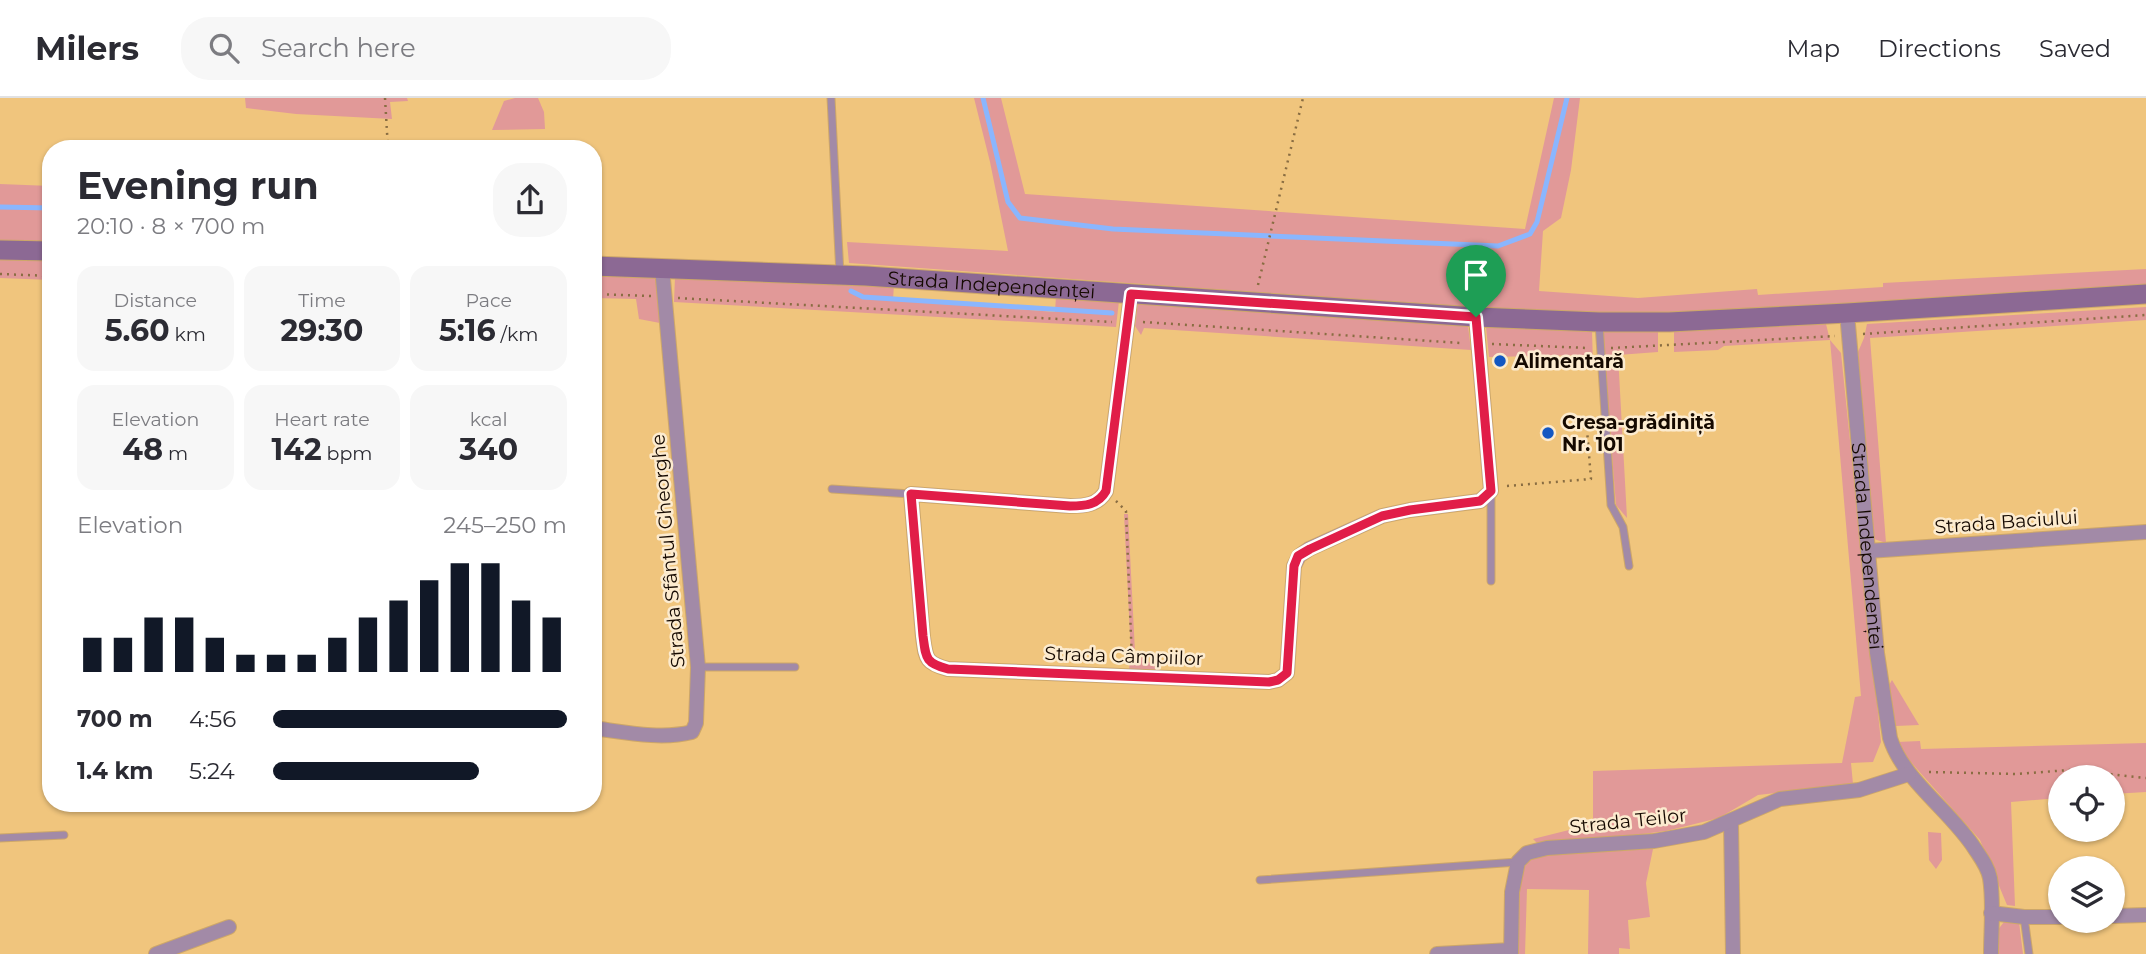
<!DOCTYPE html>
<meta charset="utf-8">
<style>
body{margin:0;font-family:Montserrat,sans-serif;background:#f7f7f7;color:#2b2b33;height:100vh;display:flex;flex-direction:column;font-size:26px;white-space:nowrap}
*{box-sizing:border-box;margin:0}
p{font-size:23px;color:#7c7c81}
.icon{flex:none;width:38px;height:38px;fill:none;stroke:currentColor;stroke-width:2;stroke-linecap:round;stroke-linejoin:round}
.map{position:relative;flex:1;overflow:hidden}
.panel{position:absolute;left:42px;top:42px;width:560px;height:672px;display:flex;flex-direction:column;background:#fff;border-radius:28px;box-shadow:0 2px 5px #0004}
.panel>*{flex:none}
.controls{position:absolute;left:2048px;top:667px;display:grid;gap:14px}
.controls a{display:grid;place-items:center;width:77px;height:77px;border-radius:50%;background:#fff;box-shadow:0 2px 5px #0004;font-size:35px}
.pin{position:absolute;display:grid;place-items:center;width:60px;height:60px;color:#fff;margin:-72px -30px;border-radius:50% 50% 50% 0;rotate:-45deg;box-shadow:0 0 7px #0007}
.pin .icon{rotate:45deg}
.round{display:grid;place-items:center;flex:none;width:74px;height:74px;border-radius:28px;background:#f7f7f7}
.overview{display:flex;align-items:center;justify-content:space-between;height:119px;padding:0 35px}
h1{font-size:38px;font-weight:700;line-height:52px}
.metrics{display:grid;grid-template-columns:repeat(3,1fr);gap:10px;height:119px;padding:7px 35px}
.metrics div{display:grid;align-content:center;border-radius:18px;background:#f7f7f7;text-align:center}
.metrics b{font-size:30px;font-weight:700}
.metrics small{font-size:19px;font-weight:400}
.metrics p{font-size:19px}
.chart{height:196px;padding:14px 35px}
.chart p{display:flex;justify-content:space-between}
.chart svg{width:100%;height:126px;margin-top:7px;stroke:#111827;stroke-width:6}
ul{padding:0 35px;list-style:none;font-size:23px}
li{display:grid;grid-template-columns:112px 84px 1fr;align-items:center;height:52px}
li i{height:18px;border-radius:9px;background:#111827}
header{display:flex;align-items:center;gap:42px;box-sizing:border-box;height:98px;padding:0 35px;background:#fff;border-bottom:2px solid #e1e1e2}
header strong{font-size:33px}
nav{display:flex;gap:38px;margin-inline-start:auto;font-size:24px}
.search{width:490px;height:63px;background:#f7f7f7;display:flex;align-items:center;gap:18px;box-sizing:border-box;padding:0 24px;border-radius:28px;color:#7c7c81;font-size:26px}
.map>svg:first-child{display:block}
.green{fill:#e19998}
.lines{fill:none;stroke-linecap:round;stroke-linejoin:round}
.stream{stroke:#8ab6fe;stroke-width:5}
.lane-casing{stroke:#cda769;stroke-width:9}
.street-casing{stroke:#cda769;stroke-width:16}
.secondary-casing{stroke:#cda769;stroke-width:21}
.path{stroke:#896d42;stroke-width:2.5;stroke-dasharray:2 5;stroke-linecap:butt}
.lane{stroke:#a28aa7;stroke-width:7}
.street{stroke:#a28aa7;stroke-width:14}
.secondary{stroke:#8c6994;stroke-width:19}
.route-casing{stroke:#fff;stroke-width:14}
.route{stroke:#e11d48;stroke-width:9}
.poi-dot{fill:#1357c2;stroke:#fcebcf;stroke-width:2.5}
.labels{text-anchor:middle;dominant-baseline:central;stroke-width:5;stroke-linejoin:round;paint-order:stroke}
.street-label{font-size:19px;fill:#150900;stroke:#fcebcf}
.poi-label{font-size:19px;font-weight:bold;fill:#150900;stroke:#fcebcf;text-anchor:start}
</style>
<header>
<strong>Milers</strong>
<div class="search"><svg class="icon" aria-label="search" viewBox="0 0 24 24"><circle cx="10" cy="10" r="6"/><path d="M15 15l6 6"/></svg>Search here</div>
<nav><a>Map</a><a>Directions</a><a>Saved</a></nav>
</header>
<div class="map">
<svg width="2146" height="856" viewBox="0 0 2146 856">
<rect width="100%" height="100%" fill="#f0c57d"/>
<path class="green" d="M245,0h162l1,3 -18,1 2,17 -96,-5 -50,-6z
M515,0h23l6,14 1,17 -53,1 12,-29z
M974,0h27l24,96 500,35 29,-131h26l-9,72 -10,48 -18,13 -4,60 99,7 119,-9 1,6 125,-8v-4l263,-14v21l-409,24 -202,-2 -686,-49 -2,-21 161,9 -18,-89z
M0,86l51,2v58l-51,-1z
M0,160l51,2v20l-51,-2z
M593,178l63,2 4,45 -21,-4 -3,-20 -43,-1z
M675,179l219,7 -1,16 162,12 1,-16 63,5 -3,26 -442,-25z
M1138,204l330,24 3,24 -327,-22 -3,7 -6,-9z
M2146,209v13l-276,18 16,205 -12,-4 -16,-187 6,-14 3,-14z
M1826,226l4,16 11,13 40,389 -8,20 -22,1 2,21 -95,11 -39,23 -53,13 -79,10 -50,2 -4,-4 60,-15v-53l249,-8 13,-66 6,-1 -31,-356 -106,6 -6,4 -44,2v-21z
M1486,229l106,3 1,36h-4l-1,-11 -99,2z
M1658,231v23l-40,3 9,163 -11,-13 -14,-175z
M1124,416h4l7,138 25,18 -31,-1 2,-15z
M1892,582l27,45 -23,1 -8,-39z
M1920,643l1,8 225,-6v49l-34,2v-17h-52v21l-49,4 4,104 -8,-1 -27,-65 -79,-89 -4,-9z
M1928,734l13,1 1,27 -6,9 -7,-9z
M1653,751l-7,34 4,34 -22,3 2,29 -11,-1v6h-31l1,-64 -62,-1 -2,65h-7l1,-77 8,-14 11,-8z
M2004,824h15l4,32h-26l-1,-22z"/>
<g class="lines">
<path class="stream" d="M983,0l25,104 12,16 93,11 385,17 32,-12 7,-12 30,-124
M0,109l51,1
M851,193l12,6 249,16"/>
<defs>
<path id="lane" d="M831,0l9,177
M1599,225l12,182 12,22 6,39
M832,391l79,5
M1491,483v-87
M698,569h97
M0,740l64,-3
M1260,782l258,-18
M2024,819l5,37"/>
<g id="street">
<path d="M1131,196l-25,197c-8,14 -21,15 -36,15l-159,-12 12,143c3,21 2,26 25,32l321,13 9,-2 9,-7 7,-107 5,-10 10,-7 73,-33 28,-6 70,-9 11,-10 -15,-174"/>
<path id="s1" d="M1847,215l30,340 13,85c13,42 61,73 85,111 6,9 13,18 15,29 4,24 1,51 1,76"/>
<path d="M1868,453l278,-19"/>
<path d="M593,630c31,4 68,12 99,4l4,-9 2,-56 -36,-399"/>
<path d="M1731,724l2,132"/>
<path d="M1991,815l33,4h36"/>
<path d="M2112,818l34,-1"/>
<path d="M156,856l73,-27"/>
<path d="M1437,856l74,-4"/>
<path d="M1511,856l1,-62 6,-30 9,-9 20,-5 107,-7 50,-9 76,-33 79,-9 50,-16"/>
</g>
<g id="secondary">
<path d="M0,152l51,1"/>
<path id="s2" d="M593,168l273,10 610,41 123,5h70l178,-9 299,-19"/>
</g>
</defs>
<use href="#lane" class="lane-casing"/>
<use href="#street" class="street-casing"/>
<use href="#secondary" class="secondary-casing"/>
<path class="path" d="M385,0l3,51
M0,176l51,2
M1258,187l45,-187
M593,196l58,2
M678,200l434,24
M1143,224l318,21
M1863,236l283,-19
M1492,246l95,4
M1611,250l224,-12
M1507,388l84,-7 -4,-49
M1116,403l10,10 6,151
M1929,674l88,2 52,-4 77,8"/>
<use href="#lane" class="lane"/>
<use href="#street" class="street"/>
<use href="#secondary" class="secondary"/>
</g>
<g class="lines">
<defs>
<path id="route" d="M1131,196l345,23 15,174 -11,10 -70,9 -28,6 -72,33 -12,7 -4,10 -7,107 -9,7 -9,2 -321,-13c-23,-6 -22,-11 -25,-33l-12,-142 159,12c15,0 28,-1 36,-15z"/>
</defs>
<use href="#route" class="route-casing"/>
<use href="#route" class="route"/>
</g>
<g class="poi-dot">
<circle cx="1500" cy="263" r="7"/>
<circle cx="1548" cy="335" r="7"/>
</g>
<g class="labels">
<g class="street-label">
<text stroke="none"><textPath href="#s2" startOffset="399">Strada Independenței</textPath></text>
<text transform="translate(2006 424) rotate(-4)">Strada Baciului</text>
<text stroke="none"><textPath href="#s1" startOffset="234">Strada Independenței</textPath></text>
<text transform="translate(668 453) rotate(-95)">Strada Sfântul Gheorghe</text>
<text transform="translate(1124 558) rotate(2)">Strada Câmpiilor</text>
<text transform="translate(1628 723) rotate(-6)">Strada Teilor</text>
</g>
<g class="poi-label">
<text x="1514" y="263">Alimentară</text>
<text x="1562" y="324">Creșa-grădiniță<tspan x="1562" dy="22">Nr. 101</tspan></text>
</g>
</g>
</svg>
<div class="controls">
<a><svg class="icon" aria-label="locate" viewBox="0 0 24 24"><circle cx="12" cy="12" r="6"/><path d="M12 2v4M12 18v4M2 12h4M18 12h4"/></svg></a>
<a><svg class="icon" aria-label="layers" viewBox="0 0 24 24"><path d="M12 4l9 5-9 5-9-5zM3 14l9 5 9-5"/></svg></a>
</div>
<div class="pin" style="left:1476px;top:219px;background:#1e9e55"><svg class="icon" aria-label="arrive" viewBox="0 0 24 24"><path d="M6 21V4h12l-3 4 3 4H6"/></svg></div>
<section class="panel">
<div class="overview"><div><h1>Evening run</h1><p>20:10 · 8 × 700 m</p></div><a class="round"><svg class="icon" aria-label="share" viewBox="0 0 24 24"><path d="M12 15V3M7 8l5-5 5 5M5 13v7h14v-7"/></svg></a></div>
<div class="metrics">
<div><p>Distance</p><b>5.60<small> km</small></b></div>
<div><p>Time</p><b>29:30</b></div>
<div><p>Pace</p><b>5:16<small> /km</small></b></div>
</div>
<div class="metrics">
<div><p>Elevation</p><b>48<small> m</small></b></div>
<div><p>Heart rate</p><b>142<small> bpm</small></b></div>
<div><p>kcal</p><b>340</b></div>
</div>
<div class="chart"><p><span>Elevation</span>245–250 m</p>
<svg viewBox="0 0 160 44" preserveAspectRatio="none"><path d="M5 44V32M15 44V32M25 44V25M35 44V25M45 44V32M55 44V38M65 44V38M75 44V38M85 44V32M95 44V25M105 44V19M115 44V12M125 44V6M135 44V6M145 44V19M155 44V25"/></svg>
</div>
<ul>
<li><b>700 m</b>4:56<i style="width:100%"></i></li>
<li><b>1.4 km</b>5:24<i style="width:70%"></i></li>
</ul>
</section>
</div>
